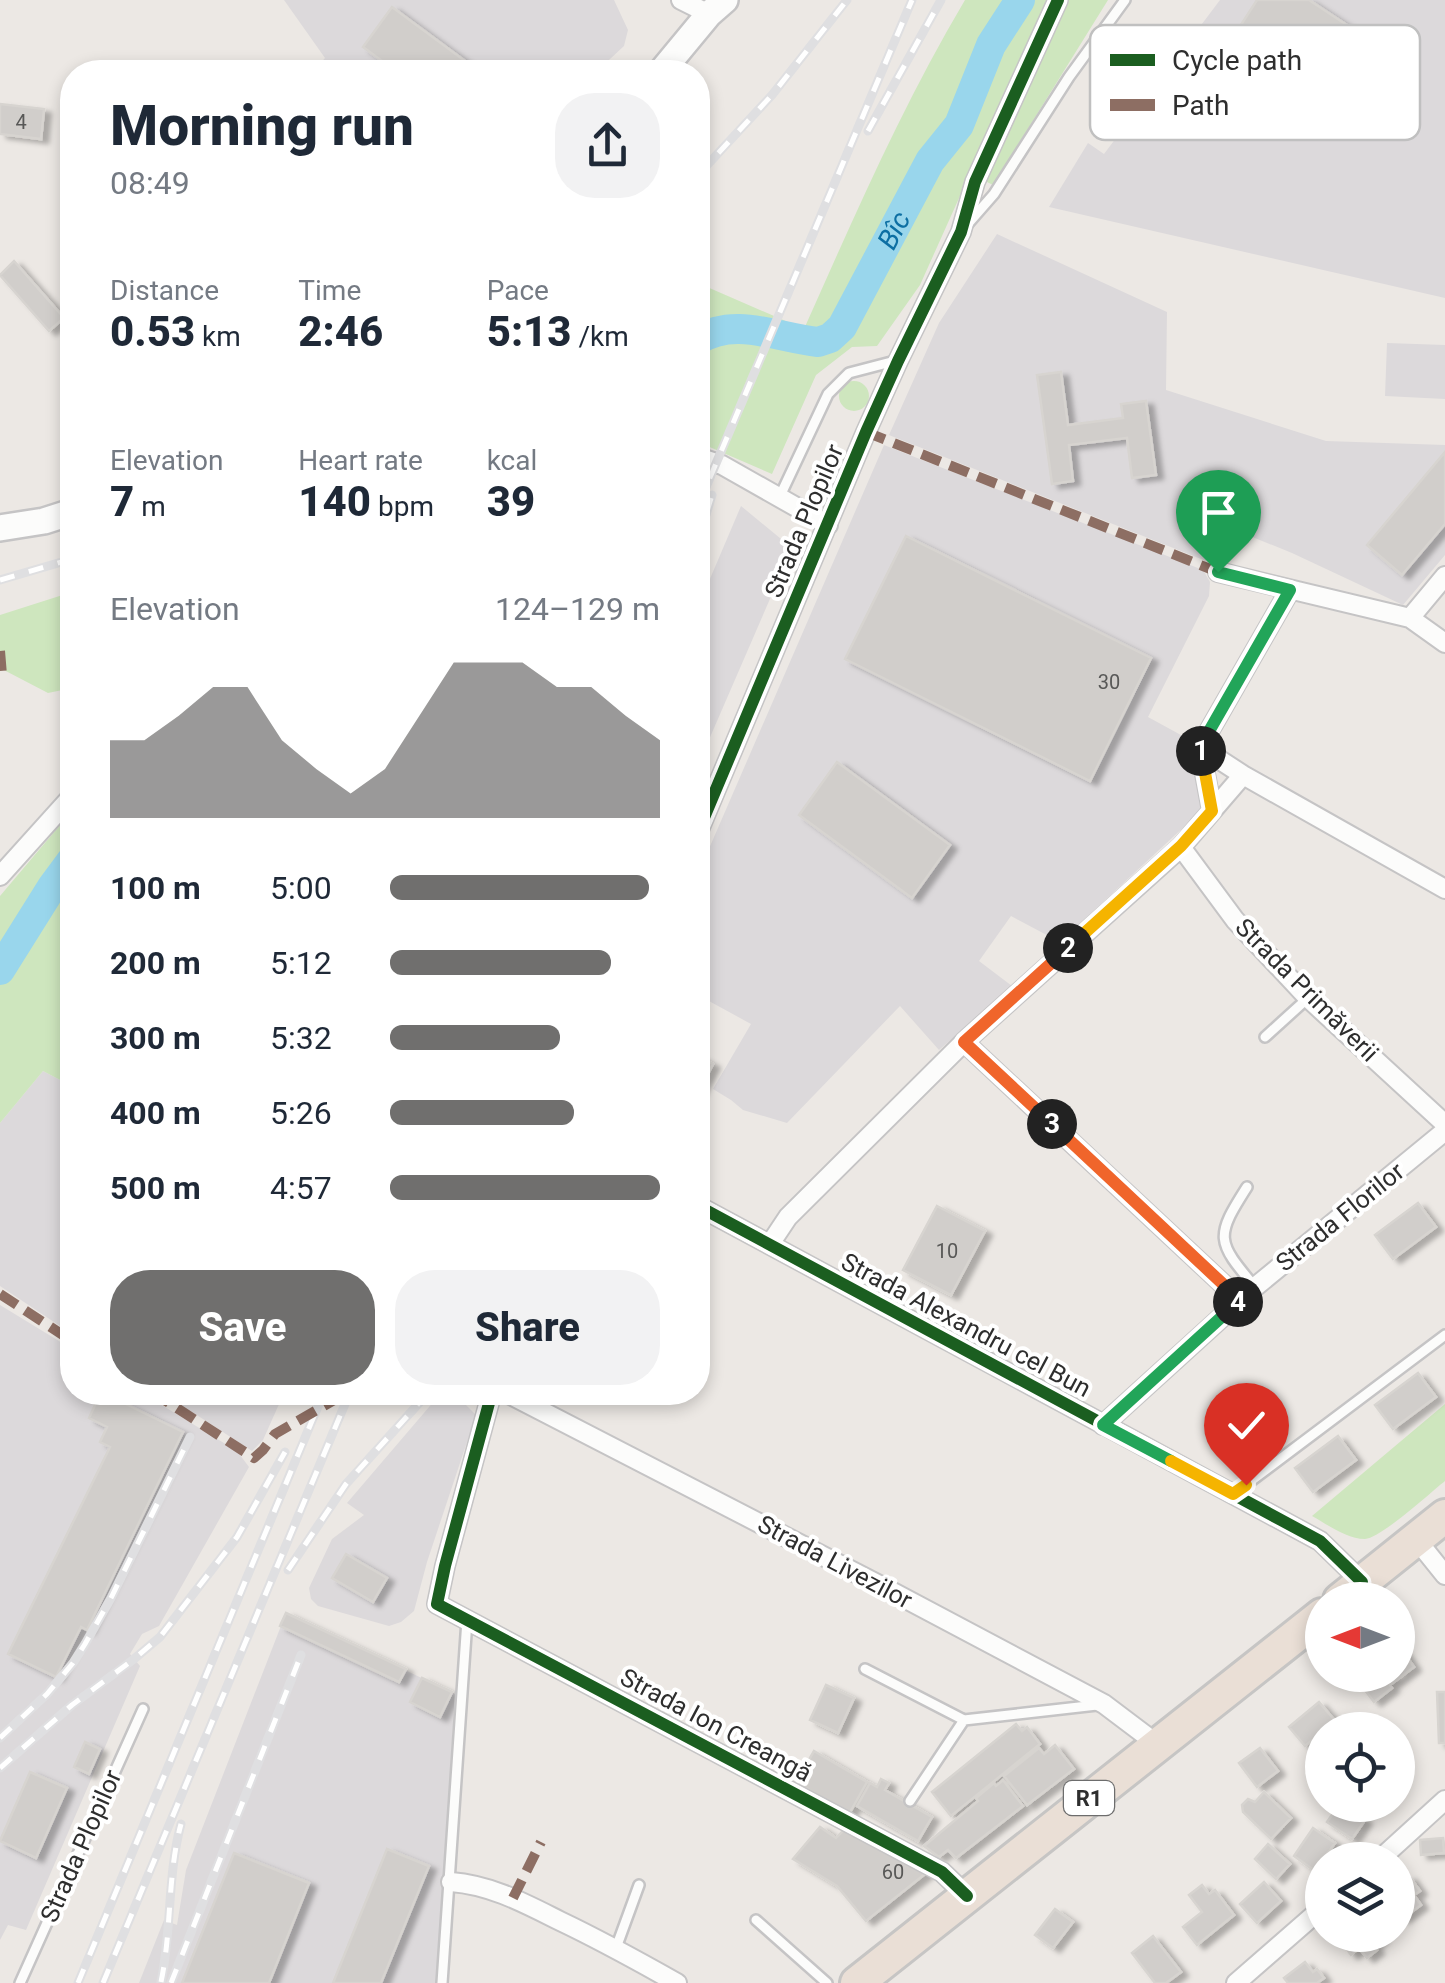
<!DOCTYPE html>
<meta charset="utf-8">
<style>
body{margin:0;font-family:Roboto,sans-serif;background:#f2f2f3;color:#1f2937;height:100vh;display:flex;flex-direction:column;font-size:38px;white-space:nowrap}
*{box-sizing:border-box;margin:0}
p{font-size:32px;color:#747a83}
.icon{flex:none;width:55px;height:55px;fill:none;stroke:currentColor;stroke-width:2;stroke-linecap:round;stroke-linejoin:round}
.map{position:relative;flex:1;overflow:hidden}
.details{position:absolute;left:60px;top:60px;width:650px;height:1345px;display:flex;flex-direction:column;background:#fff;border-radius:40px;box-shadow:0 5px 15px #0003}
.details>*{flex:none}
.needle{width:65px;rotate:270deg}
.controls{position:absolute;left:1305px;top:1582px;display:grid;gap:20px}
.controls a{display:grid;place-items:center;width:110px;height:110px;border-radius:50%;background:#fff;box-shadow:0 5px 15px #0003;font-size:50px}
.pin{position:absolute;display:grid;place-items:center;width:85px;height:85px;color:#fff;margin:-102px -42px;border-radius:50% 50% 50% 0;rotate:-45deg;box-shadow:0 0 10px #0007}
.pin .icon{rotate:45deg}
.km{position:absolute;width:50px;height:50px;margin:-25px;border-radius:50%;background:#222;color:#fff;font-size:28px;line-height:50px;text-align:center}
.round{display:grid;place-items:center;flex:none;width:105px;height:105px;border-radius:40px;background:#f2f2f3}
.summary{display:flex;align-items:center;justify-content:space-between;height:170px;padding:0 50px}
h1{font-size:55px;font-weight:800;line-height:75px}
.metrics{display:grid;grid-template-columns:repeat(3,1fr);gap:15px;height:170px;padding:10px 50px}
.metrics div{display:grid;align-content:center}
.metrics b{font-size:42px;font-weight:800}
.metrics small{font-size:28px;font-weight:400}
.metrics p{font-size:28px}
.chart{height:280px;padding:20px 50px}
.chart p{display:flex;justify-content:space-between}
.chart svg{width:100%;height:180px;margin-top:10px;fill:#706f6e;opacity:.7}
.cta{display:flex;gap:20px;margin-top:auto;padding:20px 50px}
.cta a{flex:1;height:115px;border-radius:40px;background:#706f6e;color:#fff;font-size:40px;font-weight:800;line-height:115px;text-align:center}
.cta a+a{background:#f2f2f3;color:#1f2937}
ul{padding:0 50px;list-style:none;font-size:32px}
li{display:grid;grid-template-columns:160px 120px 1fr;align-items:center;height:75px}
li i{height:25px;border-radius:12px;background:#706f6e}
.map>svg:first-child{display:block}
.industrial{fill:#dcd9db}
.green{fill:#cee6be}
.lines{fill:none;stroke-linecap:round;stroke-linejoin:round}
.river{stroke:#99d6ec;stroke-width:30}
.building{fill:#d1cecb;stroke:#d7d4d0;stroke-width:2.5;filter:url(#shadow)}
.lane-casing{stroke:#c5c4c5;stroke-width:14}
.street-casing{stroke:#c5c4c5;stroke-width:22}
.secondary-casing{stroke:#c5c4c5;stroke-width:30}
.highway-casing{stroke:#c6c5c4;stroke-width:38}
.lane{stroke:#fcfcfb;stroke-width:9}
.street{stroke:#fcfcfb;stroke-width:18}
.secondary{stroke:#fcfcfb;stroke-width:25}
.highway{stroke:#eadfd6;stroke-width:32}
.rail-casing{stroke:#dfdfe1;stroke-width:9}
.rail{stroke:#fff;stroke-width:5;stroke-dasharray:15;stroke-linecap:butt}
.quiet{stroke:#8d6e63;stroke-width:10;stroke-dasharray:20 10;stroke-linecap:butt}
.cycleway-casing{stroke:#fff;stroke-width:19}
.cycleway{stroke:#1b5e20;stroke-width:12}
.split-1-casing{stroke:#fff;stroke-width:20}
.split-2-casing{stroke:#fff;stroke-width:20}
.split-3-casing{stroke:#fff;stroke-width:20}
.split-4-casing{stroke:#fff;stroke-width:20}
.split-5-casing{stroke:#fff;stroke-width:20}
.split-6-casing{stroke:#fff;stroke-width:20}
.split-1{stroke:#22a559;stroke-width:12}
.split-2{stroke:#f5b400;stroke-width:12}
.split-3{stroke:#f0652b;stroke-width:12}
.split-4{stroke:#f0652b;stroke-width:12}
.split-5{stroke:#22a559;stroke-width:12}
.split-6{stroke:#f5b400;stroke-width:12}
.labels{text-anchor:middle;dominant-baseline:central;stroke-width:8;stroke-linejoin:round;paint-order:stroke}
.number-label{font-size:20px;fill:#585857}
.shield{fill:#fff;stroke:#6d6d6d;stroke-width:2.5}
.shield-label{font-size:22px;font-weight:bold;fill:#2e2e2e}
.street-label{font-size:25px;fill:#2e2e2e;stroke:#fff}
.water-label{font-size:28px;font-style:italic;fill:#0d6fa3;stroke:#fff}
.key{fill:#fff;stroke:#c0c0c0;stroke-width:2.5}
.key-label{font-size:28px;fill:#2e2e2e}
</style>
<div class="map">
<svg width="1445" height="1983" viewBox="0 0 1445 1983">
<defs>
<filter id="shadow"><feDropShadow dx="7" dy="4" stdDeviation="2.5" flood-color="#0004"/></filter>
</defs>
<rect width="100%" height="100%" fill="#ece8e4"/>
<path class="industrial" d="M284,0h330l14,30 -4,16 -28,26h-284l13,-14z
M1220,0h225v298l-396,-91 39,-64 16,11z
M997,234l170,78 -1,78 160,51 119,4v110l-42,50 -111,-52 -79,-32 -5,13 -2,27 -317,-126 50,-112z
M1387,343l58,2v54l-60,-3z
M884,445l319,125 7,12 -1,14 -61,121 42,23 11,71 -141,131 -49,-26 -32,45 33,25 -73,64 -39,-44 -113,117 -44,-13 -12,-10 -18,-11 38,-65 -53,-29v-121z
M741,506l51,42 -94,217v-158z
M72,1069v265l-72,-48v-163l43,-52 21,11z
M0,1305l72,44v43l70,1 95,58 12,16 -90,159 -17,8 -12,20 10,12 -114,264 -18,-5 -8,15z
M163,1393h121l-21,47 -11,11z
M441,1393h13l22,22 -49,147 -13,49 -13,11 -12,4 -71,-20 -7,-7 -2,-11 23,-49 32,-24 -17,-12z
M286,1613l169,81 -18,289h-298l25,-63 13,5 9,-55z"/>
<path class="green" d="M965,0h83l-128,285 -43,61 -25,1 -36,28 -44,99 -74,-32v-159l106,46c50,-112 98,-223 161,-329z
M1068,0h40l-115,185 -8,-4z
M839 396a15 15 0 1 1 30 0a15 15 0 1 1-30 0Z
M72,592v96l-24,5 -48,-25v-53z
M72,811v258l-8,13 -21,-11 -43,52v-227z
M1445,1404v77c-15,12 -64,57 -80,58 -18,0 -37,-14 -53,-23z"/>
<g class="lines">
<g class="river">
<path id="s1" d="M698,340c37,-24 79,-2 120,2l12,-4 12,-11 88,-166 29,-36 32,-80 29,-45"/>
<path d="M0,970l52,-83 20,-27"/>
</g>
</g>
<path class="building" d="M1257,0h52l91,60 -36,55 -127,-84z
M392,7l88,65h-83l-34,-25z
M0,104l44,5 -3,30 -41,-5z
M14,261l50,57 -15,13 -49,-56z
M1061,372l7,53 55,-7 -2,-14 25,-3 10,74 -24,3 -5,-40 -58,7 4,36 -21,3 -15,-109z
M1445,452v72l-43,51 -35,-30z
M906,536l245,122 -61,123 -245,-122z
M837,762l113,83 -38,53 -113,-83z
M698,1056l15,8 -15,29z
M1418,1203l18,24 -43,32 -18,-24z
M937,1206l48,25 -34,64 -48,-25z
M1418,1373l18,24 -43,32 -18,-24z
M101,1392l82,40 -96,198 -6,-3 -25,50 -48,-23 102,-207 -10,-5 7,-15 -18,-9z
M1338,1436l18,24 -43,32 -18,-24z
M346,1554l41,24 -14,24 -41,-24z
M286,1613l120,56 -7,13 -119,-56z
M1398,1644l16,23 -24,18 2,3 -18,14 -19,-25 3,-2h40z
M422,1678l30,14 -12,25 -30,-15z
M826,1685l28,13 -16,35 -28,-13z
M1437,1692h8v51h-6z
M1319,1702l24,28h-21v14l-6,-7 -11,9 -16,-19z
M1016,1724l6,7 5,-4 13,17 -89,72 -19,-24z
M85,1742l15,7 -11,25 -15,-7z
M1055,1745l19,24 -47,36 -23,-29 35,-28 5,6z
M1260,1748l18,23 -21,16 -18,-24z
M814,1751l53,31 -18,32 -53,-32z
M30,1772l37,16 -31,70 -36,-17z
M881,1779l8,4 -4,7 47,27 -14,24 -61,-35 13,-23 7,4z
M1003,1780l20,26 -67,52 -8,-8 -9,7 -15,-11 54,-45 -2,-3 18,-15 2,3z
M1264,1792l27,26 -20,21 -28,-27 -1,-7 6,-6 7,3z
M1339,1805h4l22,15 -13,19 -25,-17z
M848,1826l82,44 -64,51 -29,-35 -44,-27 27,-32 16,11z
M1313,1828l22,15 -20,28 -21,-15z
M1443,1838l1,15 -23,2 -1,-15z
M1268,1844l22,20 -14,15 -21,-20z
M387,1849l42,17 -48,117h-48z
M234,1853l75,30 -40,100h-87z
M1409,1876l11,15 -6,4 7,10 -19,14 -4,-7v-27z
M1264,1882l17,19 -24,22 -17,-19z
M1202,1885l7,9 6,-4 19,25 -37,30 -14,-18 19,-15 -13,-17z
M1055,1909l18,13 -20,26 -18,-13z
M1337,1935h41l3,3 -8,7 4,5 -10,8 -8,-10 -8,7z
M1153,1936l28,36 -15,11h-11l-23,-30z
M1305,1962l8,10 4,-3 7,9 -7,5h-29l-4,-5z"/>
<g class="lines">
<defs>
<path id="lane" d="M966,226l28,-32 75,-117 56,-77
M780,496l48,-102 21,-21 46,-12
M1265,1037l43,-39
M1247,1187c-32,50 -31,54 8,100
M1235,1493l210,-158
M865,1669l99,51 133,-15
M910,1801l54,-81
M756,1920l71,63
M616,1948l23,-63
M20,1983l123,-274
M442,1983l25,-363"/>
<path id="street" d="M681,0l28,14
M698,457l24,8 106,60
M1218,572l192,46 35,25
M1410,618l35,-42
M1200,747l43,28 202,114
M1212,811l-12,-64 90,-157
M698,832l168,-400 32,-71 63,-129 14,-50 83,-182
M1181,847l54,73 73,78 137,126
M0,876l72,-80
M964,1042l276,258
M698,1206l622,335 42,41
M770,1244l18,-27 176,-175 217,-195 62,-72
M492,1392l-47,174 -8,38 505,268 25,24
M505,1392l384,198 215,114 53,40
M1103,1425l152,-138 190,-156
M1416,1539l29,36
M1379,1860l66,-60
M451,1882c40,3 73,21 109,39 40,19 78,40 117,62
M1236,1983l86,-75"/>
<path id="secondary" d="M661,72l48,-58 16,-14
M0,528l44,-7 28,-9"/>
<path id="highway" d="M1340,1600l105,-84
M857,1983l465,-368"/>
</defs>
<use href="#lane" class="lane-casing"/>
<use href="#street" class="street-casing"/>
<use href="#secondary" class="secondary-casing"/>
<use href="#highway" class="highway-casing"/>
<use href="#lane" class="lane"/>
<use href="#street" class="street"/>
<use href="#secondary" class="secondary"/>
<use href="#highway" class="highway"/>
<defs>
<path id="rail" d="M868,131l73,-131
M698,175l74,-80 75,-95
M698,506l214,-506
M698,541l14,-46
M0,580l72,-21
M288,1570l58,-86 83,-92
M0,1738l47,-44 26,-31 12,-19 26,-46 79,-161
M0,1768l72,-63 62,-46 26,-22 77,-100 48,-85
M161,1982c11,-52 6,-106 20,-158
M78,1983l246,-591
M103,1983l247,-591
M171,1983l130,-328"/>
</defs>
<use href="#rail" class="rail-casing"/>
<use href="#rail" class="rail"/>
<path class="quiet" d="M866,432l352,140
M0,651l2,24
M0,1294l72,47
M152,1392l102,66 9,-8 12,-16 73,-42
M513,1898l28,-56"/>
<defs>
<path id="cycleway" d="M698,832l168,-400 32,-71 63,-129 14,-50 83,-182
M698,1206l622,335 42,41
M492,1392l-47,174 -8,38 505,268 25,24"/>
</defs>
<use href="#cycleway" class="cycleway-casing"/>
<use href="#cycleway" class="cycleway"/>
</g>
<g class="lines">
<defs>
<path id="split-1" d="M1201,751l-1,-4 90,-157 -72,-18"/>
<path id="split-2" d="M1068,948l113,-102 31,-35 -11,-60"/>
<path id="split-3" d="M1052,1124l-88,-82 104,-94"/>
<path id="split-4" d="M1052,1124l188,176 -2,2"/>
<path id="split-5" d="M1171,1461l-68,-36 135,-123"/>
<path id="split-6" d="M1171,1461l62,33 13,-9"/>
</defs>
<use href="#split-1" class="split-1-casing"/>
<use href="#split-2" class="split-2-casing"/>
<use href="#split-3" class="split-3-casing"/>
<use href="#split-4" class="split-4-casing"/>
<use href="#split-5" class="split-5-casing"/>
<use href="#split-6" class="split-6-casing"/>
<use href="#split-1" class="split-1"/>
<use href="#split-2" class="split-2"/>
<use href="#split-3" class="split-3"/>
<use href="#split-4" class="split-4"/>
<use href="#split-5" class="split-5"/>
<use href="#split-6" class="split-6"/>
</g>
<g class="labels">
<g class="number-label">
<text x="21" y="122">4</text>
<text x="1109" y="682">30</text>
<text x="947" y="1251">10</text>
<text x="893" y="1872">60</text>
</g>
<rect class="shield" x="1064" y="1781" width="50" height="34" rx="8"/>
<g class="shield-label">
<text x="1089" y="1798">R1</text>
</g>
<g class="street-label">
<text transform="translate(804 521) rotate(-67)">Strada Plopilor</text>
<text transform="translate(1307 990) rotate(45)">Strada Primăverii</text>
<text transform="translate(1340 1217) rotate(-39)">Strada Florilor</text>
<text transform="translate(966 1325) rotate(28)">Strada Alexandru cel Bun</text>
<text transform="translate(835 1562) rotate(28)">Strada Livezilor</text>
<text transform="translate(716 1725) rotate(28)">Strada Ion Creangă</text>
<text transform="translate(81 1846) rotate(-66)">Strada Plopilor</text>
</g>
<g class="water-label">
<text stroke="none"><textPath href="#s1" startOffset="262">Bîc</textPath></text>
</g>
</g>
<rect x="1090" y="25" width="330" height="115" rx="15" class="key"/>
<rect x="1110" y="54" width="45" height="12" fill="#1b5e20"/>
<rect x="1110" y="99" width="45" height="12" fill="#8d6e63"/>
<g class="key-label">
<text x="1172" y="70">Cycle path</text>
<text x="1172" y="115">Path</text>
</g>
</svg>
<div class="controls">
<a><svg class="needle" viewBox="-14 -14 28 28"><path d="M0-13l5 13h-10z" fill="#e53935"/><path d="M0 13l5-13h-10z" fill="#747a83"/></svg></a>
<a><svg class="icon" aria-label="locate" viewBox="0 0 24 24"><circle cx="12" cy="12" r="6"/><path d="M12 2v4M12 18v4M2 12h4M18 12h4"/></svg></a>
<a><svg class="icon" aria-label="layers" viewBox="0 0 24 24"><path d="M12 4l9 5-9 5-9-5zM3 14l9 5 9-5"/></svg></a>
</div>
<div class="pin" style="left:1218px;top:572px;background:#1e9e55"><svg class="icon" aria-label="arrive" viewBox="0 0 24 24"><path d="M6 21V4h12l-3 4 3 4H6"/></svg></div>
<div class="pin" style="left:1246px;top:1485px;background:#d93025"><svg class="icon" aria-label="check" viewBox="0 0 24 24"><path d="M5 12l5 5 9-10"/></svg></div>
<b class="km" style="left:1201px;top:751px">1</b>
<b class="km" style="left:1068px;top:948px">2</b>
<b class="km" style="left:1052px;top:1124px">3</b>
<b class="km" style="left:1238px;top:1302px">4</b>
<section class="details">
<div class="summary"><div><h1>Morning run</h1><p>08:49</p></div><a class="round"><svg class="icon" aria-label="share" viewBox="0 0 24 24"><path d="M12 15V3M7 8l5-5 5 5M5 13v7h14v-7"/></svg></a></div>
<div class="metrics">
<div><p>Distance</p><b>0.53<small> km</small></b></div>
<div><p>Time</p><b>2:46</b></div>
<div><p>Pace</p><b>5:13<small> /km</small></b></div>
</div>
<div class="metrics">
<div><p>Elevation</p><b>7<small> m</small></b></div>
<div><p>Heart rate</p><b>140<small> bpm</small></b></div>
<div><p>kcal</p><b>39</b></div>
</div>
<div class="chart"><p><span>Elevation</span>124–129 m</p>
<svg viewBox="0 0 160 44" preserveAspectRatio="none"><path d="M0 44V25L10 25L20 19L30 12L40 12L50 25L60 32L70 38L80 32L90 19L100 6L110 6L120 6L130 12L140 12L150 19L160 25V44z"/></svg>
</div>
<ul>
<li><b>100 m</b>5:00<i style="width:96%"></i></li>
<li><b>200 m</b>5:12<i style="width:82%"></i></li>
<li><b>300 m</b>5:32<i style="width:63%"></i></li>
<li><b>400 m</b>5:26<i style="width:68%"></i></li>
<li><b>500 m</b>4:57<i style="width:100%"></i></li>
</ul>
<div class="cta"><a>Save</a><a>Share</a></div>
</section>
</div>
